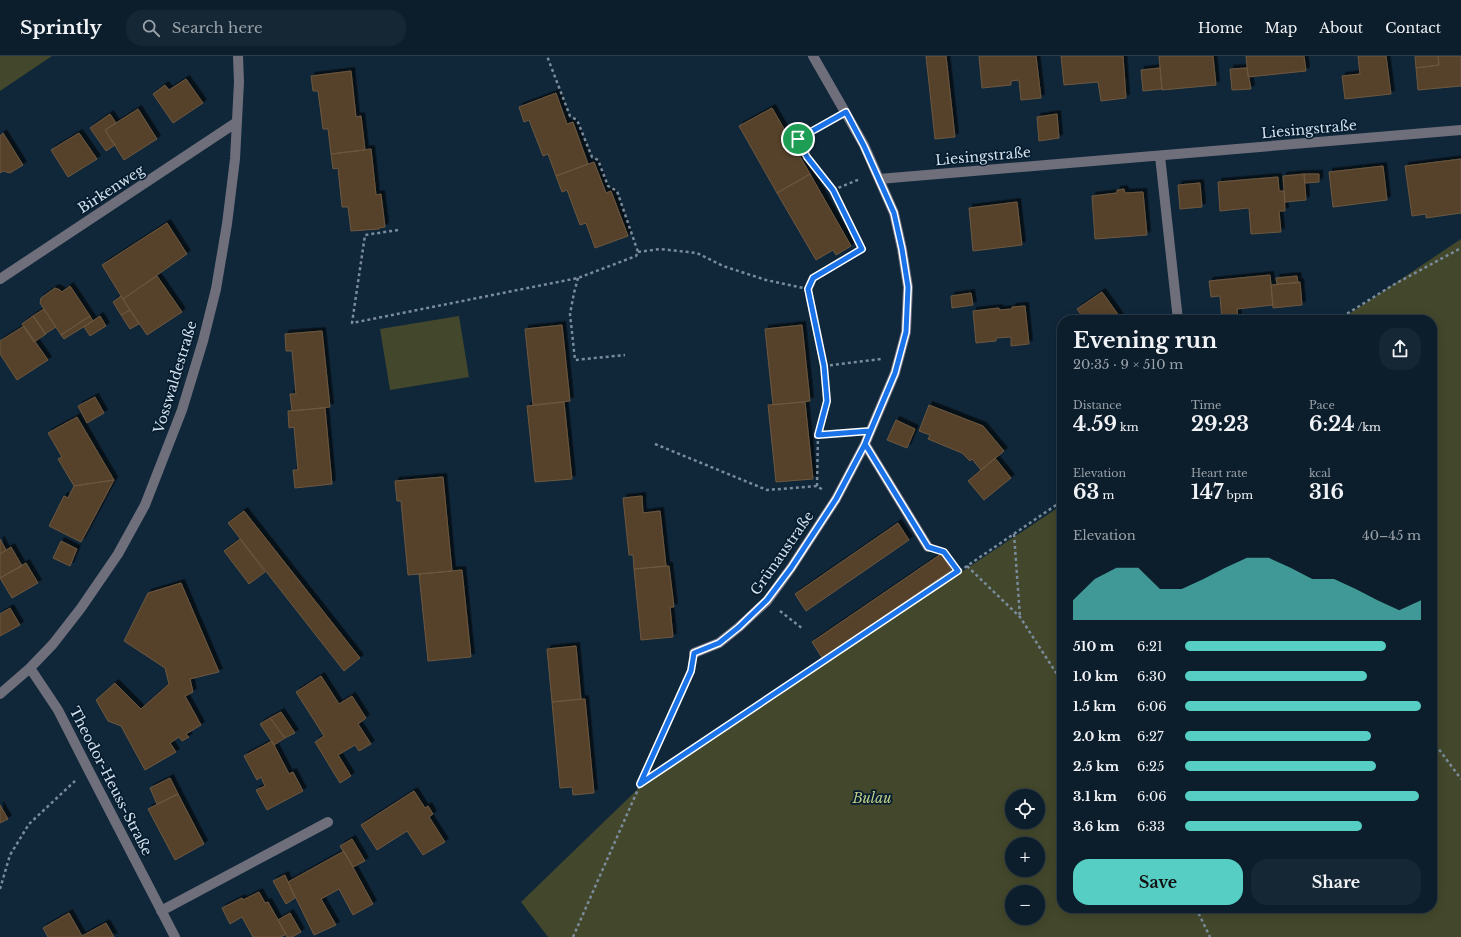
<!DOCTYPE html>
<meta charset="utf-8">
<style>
body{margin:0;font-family:"Libre Baskerville",serif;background:#152634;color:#f1f3f6;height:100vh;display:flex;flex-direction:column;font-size:15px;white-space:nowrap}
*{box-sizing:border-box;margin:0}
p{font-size:13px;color:#9aa2a9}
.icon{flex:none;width:22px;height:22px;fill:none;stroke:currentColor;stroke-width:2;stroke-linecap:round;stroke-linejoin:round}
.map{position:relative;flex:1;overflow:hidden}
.drawer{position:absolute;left:1057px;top:259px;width:380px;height:598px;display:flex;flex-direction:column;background:#0c1d2c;border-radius:16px;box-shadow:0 2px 10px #0003,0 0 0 1px #2c3b48}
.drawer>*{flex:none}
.fabs{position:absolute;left:1005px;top:733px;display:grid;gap:8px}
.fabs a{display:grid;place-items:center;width:40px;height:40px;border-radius:50%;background:#0c1d2c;box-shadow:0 2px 10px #0003,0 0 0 1px #2c3b48;font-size:20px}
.pin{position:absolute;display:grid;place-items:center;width:34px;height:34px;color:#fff;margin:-17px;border:2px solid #fff;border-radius:50%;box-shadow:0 1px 4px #0007}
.round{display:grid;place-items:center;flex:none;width:42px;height:42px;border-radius:16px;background:#152634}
.overview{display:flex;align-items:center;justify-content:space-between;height:68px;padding:0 16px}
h1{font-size:22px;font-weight:800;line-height:30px}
.stats{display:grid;grid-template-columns:repeat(3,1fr);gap:6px;height:68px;padding:4px 16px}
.stats div{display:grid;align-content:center}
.stats b{font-size:20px;font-weight:800}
.stats small{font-size:11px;font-weight:400}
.stats p{font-size:11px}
.chart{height:112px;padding:8px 16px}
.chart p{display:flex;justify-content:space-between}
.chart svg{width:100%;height:72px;margin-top:4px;fill:#56cec3;opacity:.7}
.button{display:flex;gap:8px;margin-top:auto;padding:8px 16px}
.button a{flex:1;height:46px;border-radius:16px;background:#56cec3;color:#111;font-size:16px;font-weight:800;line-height:46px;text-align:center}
.button a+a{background:#152634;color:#f1f3f6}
ul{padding:0 16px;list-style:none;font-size:13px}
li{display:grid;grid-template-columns:64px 48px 1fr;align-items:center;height:30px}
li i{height:10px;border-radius:5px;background:#56cec3}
header{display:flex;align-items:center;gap:24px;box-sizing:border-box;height:56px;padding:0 20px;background:#0c1d2c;border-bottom:1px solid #2c3b48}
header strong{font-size:19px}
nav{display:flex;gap:22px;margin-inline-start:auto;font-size:14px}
.search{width:280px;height:36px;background:#152634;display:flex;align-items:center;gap:10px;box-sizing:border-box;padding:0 14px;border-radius:16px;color:#9aa2a9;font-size:15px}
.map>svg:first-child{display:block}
.green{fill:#43482c;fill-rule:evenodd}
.building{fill:#57422b;stroke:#6c573f;filter:url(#shadow)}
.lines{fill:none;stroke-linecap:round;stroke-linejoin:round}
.path{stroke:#7a8c9b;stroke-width:2.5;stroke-dasharray:3 3;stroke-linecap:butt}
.minor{stroke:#6f6f7c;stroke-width:10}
.route-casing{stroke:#fff;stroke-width:8}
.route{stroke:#1a73e8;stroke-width:5}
.labels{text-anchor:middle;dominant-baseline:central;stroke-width:3.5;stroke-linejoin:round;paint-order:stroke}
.street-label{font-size:14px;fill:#d3e1ed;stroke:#061d30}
.park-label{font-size:14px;font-style:italic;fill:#bfcb85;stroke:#061d30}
</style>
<header>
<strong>Sprintly</strong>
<div class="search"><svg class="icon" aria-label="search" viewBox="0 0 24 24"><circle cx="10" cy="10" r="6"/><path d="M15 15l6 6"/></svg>Search here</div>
<nav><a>Home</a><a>Map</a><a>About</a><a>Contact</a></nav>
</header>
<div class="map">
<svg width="1461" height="881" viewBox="0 0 1461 881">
<defs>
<filter id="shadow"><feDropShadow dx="3.5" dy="-3.5" stdDeviation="0" flood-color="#0009"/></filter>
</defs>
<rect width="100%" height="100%" fill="#10273a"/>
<path class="green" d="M0,0h52l-52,35z
M1461,183v698h-913l-27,-35 120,-116 421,-281v403h370v-588h-92zM1012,740h26v26h-26zM1012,788h26v26h-26zM1012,836h26v26h-26z
M459,260l10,61 -79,13 -10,-61z"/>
<path class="building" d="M926,0h20l9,81 -20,2z
M979,0h57l5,42 -20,2 -2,-20 -8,1v4l-29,3z
M1061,0h62l3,42 -25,3 -3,-19 -34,3z
M1159,0h54l3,29 -54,5z
M1246,0h58l2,15 -58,6z
M1358,0h28l5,38 -46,5 -3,-23 18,-2z
M1415,0h23l1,9 -23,3z
M1438,0h23v30l-43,4 -2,-22 23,-3z
M1160,12l2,21 -19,2 -2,-21z
M1247,12l4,21 -19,1 -2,-21z
M351,15l5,46 5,-1 4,34 -34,4 -3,-25h-5l-5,-38h-5l-2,-15z
M186,23l17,24 -30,20 -20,-29 12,-9 4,5z
M556,37l11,31 6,-2 15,42 -32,12 -8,-22 -5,2 -14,-36 -5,2 -5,-15z
M772,52l38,66 -33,19 -38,-67z
M138,53l19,30 -33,21 -19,-30z
M110,58l6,9 -11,7 10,15 -9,6 -16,-23z
M1057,58l2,24 -20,3 -2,-24z
M3,77l20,32 -13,8 -7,-2 -3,2v-37z
M79,77l18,26 -29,18 -17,-27z
M371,93l5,46 5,-1 4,33 -6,1v1l-28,2 -3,-24h-6l-4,-39 -5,1 -2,-15z
M1461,103v54l-35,5v-4l-14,2 -7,-50z
M594,106l12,31 5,-2 17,45 -33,12 -9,-25 -6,2 -13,-35 -5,2 -6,-16z
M1383,110l4,34 -54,7 -4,-35z
M810,118l41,72 -15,9 -3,-5 -17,10 -39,-67z
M1304,118h15v8l-14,1z
M1304,118l2,26 -21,2 -2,-26z
M1278,121l1,14h5l1,20h-6l2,21 -30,2 -2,-26 -29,3 -2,-29z
M1200,127l2,24 -22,2 -2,-24z
M1124,133l1,4 18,-1 4,43 -52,4 -3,-43 25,-3v-3z
M1017,146l5,43 -49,6 -4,-43z
M167,167l20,31 -64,45 -21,-34z
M1270,219l3,30 -36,4 1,10 -16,1 -2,-24 -9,1 -2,-16z
M157,220l25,36 -35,23 -24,-36z
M1297,220l1,7 -21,1 -1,-6z
M1300,226l2,23 -29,3 -2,-23z
M70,230l20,30 -29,19 -21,-32 1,-5 14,-10 5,2 2,2z
M1102,236l20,28h-37l-8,-11z
M971,237l2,12 -21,3 -1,-12z
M121,240l9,14 -9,5 -8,-13z
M1025,250l4,38 -18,2v-9l-15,1v3l-20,2 -3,-32 26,-3v2l13,-1v-2z
M44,253l12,18 -11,7 -12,-18z
M130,254l9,14 -9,5 -9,-14z
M33,260l13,18 -12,8 -12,-18z
M90,260l3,5 -29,18 -3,-4z
M100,260l6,10 -16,10 -6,-9z
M562,269l8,76 -37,4 -8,-76z
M802,269l8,76 -37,4 -8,-76z
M24,270l24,34 -31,20 -17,-26v-13z
M322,275l8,76 -38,4 -2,-17h6l-4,-43h-6l-1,-17z
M95,341l9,16 -17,10 -9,-17z
M564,346l8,77 -37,3 -8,-76z
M805,346l8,77 -37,3 -8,-77z
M929,349l54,21 21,25 -23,19 -9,-11 -2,2 -8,-8 -34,-14 2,-4 -11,-4z
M325,352l7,76 -37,4 -2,-18h5l-4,-43 -5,1 -1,-17z
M77,361l37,63 -40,6 -16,-27 4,-2 -14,-24z
M896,364l19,9 -8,19 -20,-8z
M995,402l16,20 -27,22 -16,-19z
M443,421l9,94 -44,4 -7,-74h-4l-2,-20z
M114,424l-33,62 -32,-16 15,-30 4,2 6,-12z
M642,440l1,17 17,-2 6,55 -32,3 -1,-14h-4l-6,-57z
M244,455l116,147 -16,13 -116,-148z
M898,467l11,17 -103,71 -11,-17z
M0,483l6,11 -6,4z
M240,483l25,33 -16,12 -25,-33z
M61,485l16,8 -7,17 -17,-8z
M11,491l11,19 -22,12v-24z
M941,498l10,16 -128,89 -11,-17z
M26,507l12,20 -26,15 -12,-20z
M669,510l5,41h-4l3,30 -32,3 -7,-71z
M462,514l9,87 -43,4 -9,-87z
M181,527l38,89 -29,7 3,13 -8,4 16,29 -15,9 3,3 -7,4 -3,-4 -9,6 6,9 -31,18 -24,-44 -13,-5 -12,-21 19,-17 26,26 28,-25 -4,-16 -41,-27 24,-48z
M10,552l10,17 -20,11v-22z
M576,590l5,53 -29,3 -5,-53z
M321,620l18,28 13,-8 14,22 -8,6 13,20 -12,7 -4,-6 -17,10 13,21 -11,7 -25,-41 9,-6 -28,-44z
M585,643l9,94 -21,2 -1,-8 -12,1 -8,-86z
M281,656l14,21 -10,5 -15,-20z
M270,662l15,20 -11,7 -14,-21z
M272,685l17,33 4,-2 10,19 -36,19 -11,-20 9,-4 -4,-9 -4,3 -13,-24z
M170,722l8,16 -21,10 -7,-16z
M414,735l11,17 3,-2 5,8 -4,3 16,25 -22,13 -16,-24 -30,19 -16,-25z
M178,738l26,50 -29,16 -27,-51z
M0,749l8,14 -8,4z
M352,783l13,22 -12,6 -13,-21z
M344,795l29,53 -20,11 -14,-26 -18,10 15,26 -22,10 -26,-53z
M285,819l10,23 -9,6 -13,-23z
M259,836l6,11 3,-1 18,32 -5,3h-28l-11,-20 -12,7 -8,-16 20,-10 1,2z
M69,857l13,23 24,-13 8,14h-66l-5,-9z
M290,857l11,19 -9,5h-5l-9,-17z"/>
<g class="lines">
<path class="path" d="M832,64l-34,19 9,18 26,33 29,59 -49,29 -5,11 16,77 3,35 -9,34 33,-3
M833,134l27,-11
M398,174l-33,5 -13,88 226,-45 58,-22 2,-4 -21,-61 -9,-5 -10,-26 -6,-3 -15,-37 -7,-4 -23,-60
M638,196l22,-3 37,4 26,13 43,14 42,9
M578,222l-4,15 -4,21 5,46 50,-5
M1337,264l56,-35 68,-37
M824,310l57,-7
M655,388l112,46 50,-4 6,4
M817,430l1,-51
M1014,478l6,83
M943,496l15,19
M967,510l53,51 42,65
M780,555l23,18
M1432,684l29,39
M640,728l327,-218 95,-65
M0,833l10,-34 19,-31 46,-43
M1196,852l14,29
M573,881l118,-268"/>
<path class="minor" d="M1160,100l18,164
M879,123l582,-49
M0,223l237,-157
M865,388l63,103
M694,597l25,-10 20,-16 28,-26 24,-33 45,-69 29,-55 30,-71 11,-41 2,-45 -6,-38 -8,-36 -30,-68 -51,-89
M30,612l28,42 30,59 87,168
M0,638l30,-26 23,-24 28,-36 37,-54 27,-49 37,-95 21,-69 13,-52 11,-65 8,-65 4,-77 -1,-26
M161,855l167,-89"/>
</g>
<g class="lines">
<defs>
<path id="route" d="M798,83l9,18 26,33 29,59 -49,29 -5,11 16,77 3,35 -9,34 52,-4 -5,13 63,103 16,5 14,19 -318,213 51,-113 3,-18 25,-10 20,-16 28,-27 24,-32 45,-69 29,-55 30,-71 11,-41 2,-45 -6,-38 -8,-36 -30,-67 -18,-34 -48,27"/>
</defs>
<use href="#route" class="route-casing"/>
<use href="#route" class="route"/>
</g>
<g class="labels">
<g class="street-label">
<text transform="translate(1309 73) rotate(-5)">Liesingstraße</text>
<text transform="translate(983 100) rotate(-5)">Liesingstraße</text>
<text transform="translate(111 133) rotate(-33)">Birkenweg</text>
<text transform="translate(175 321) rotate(-73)">Vosswaldestraße</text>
<text transform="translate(782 497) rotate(-55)">Grünaustraße</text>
<text transform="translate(111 725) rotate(63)">Theodor-Heuss-Straße</text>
</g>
<g class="park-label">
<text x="872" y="742">Bulau</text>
</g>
</g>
</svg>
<div class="fabs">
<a><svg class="icon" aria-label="locate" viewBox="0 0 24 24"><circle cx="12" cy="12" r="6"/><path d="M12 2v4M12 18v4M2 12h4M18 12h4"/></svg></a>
<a>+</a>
<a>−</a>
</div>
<div class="pin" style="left:798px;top:83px;background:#1e9e55"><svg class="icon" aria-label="arrive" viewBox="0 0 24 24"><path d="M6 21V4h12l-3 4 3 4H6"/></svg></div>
<section class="drawer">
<div class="overview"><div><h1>Evening run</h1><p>20:35 · 9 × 510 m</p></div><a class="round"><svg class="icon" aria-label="share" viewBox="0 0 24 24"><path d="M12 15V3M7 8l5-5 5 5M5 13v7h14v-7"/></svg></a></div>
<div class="stats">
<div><p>Distance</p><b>4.59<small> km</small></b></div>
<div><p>Time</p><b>29:23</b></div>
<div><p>Pace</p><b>6:24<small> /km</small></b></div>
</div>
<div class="stats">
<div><p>Elevation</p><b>63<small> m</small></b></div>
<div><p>Heart rate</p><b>147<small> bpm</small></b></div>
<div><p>kcal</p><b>316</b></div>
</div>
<div class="chart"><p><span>Elevation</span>40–45 m</p>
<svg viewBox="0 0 160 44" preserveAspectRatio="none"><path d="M0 44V32L10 19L20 12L30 12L40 25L50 25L60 19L70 12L80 6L90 6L100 12L110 19L120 19L130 25L140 32L150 38L160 32V44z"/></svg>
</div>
<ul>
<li><b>510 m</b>6:21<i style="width:85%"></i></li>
<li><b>1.0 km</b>6:30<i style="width:77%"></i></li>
<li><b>1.5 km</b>6:06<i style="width:100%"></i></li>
<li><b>2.0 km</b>6:27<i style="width:79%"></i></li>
<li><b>2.5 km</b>6:25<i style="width:81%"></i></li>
<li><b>3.1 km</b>6:06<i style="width:99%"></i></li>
<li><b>3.6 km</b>6:33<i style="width:75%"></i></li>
</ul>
<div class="button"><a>Save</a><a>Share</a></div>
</section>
</div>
